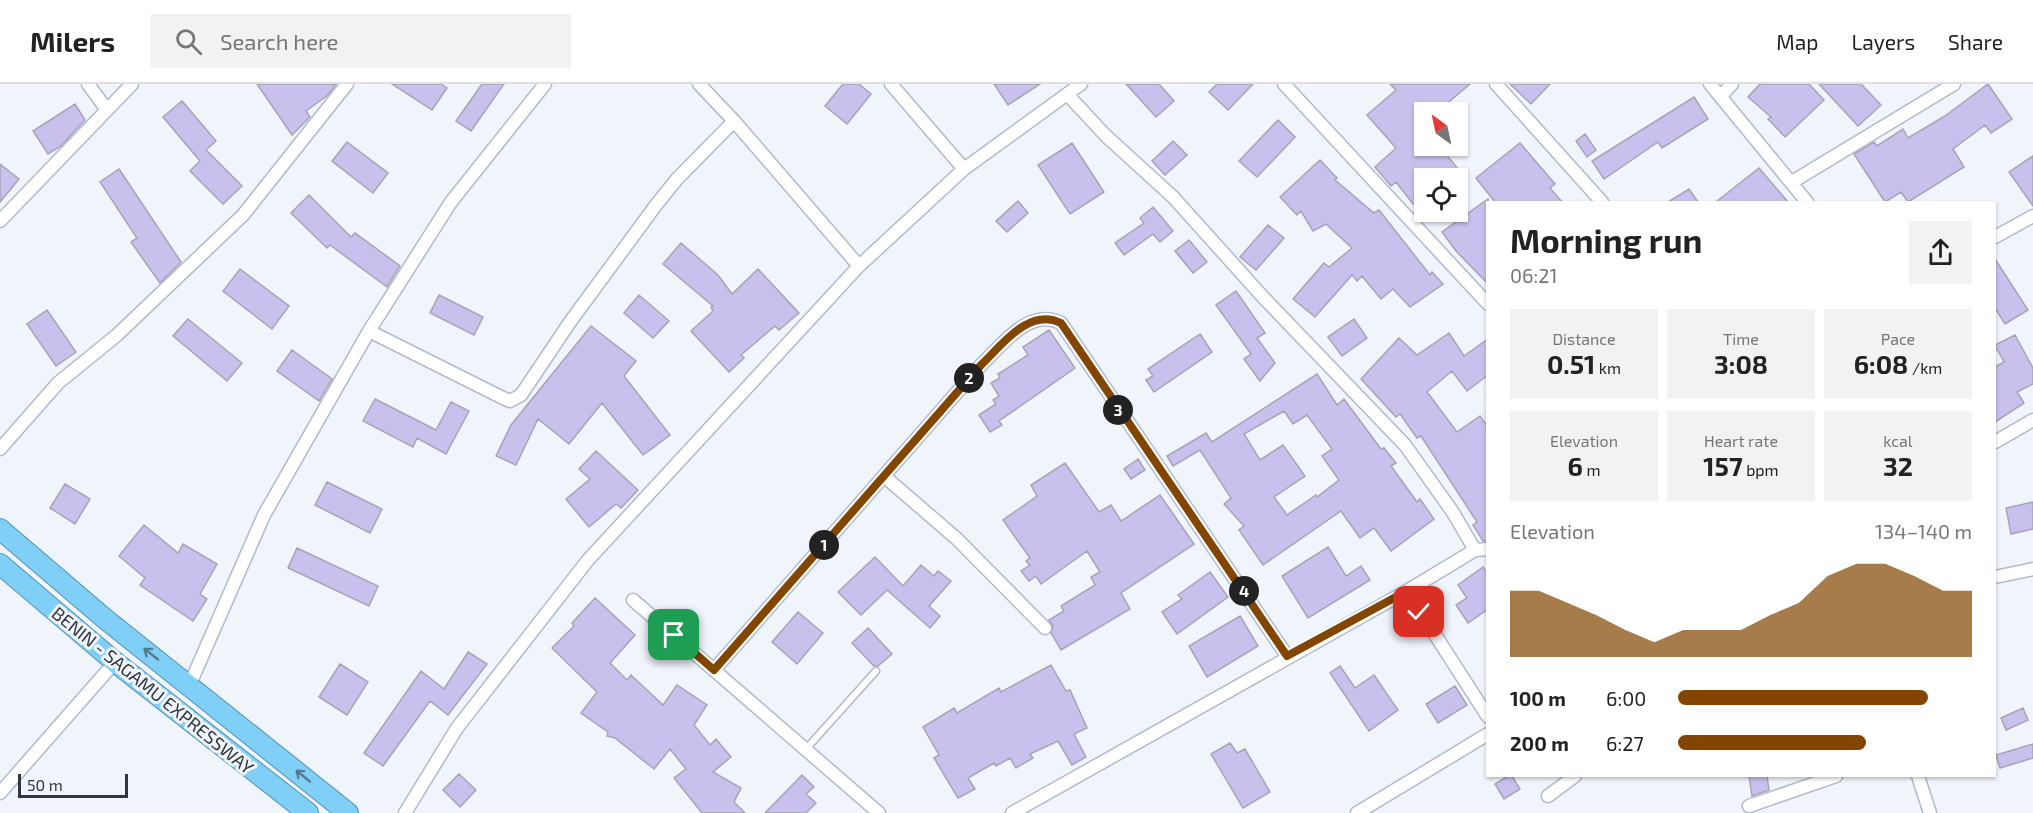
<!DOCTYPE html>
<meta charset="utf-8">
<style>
body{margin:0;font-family:"Exo 2",sans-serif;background:#f2f2f2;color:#222;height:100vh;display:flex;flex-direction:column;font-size:22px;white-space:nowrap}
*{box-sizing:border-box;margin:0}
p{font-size:20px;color:#767676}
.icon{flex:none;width:33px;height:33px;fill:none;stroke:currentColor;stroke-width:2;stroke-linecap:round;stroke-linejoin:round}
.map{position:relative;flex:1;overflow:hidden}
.drawer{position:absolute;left:1486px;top:117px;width:510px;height:576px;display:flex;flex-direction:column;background:#fff;border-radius:0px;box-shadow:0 2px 4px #0004}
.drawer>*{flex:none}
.needle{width:39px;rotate:327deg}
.controls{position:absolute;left:1414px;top:18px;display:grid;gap:12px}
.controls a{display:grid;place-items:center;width:54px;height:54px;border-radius:0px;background:#fff;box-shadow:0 2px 4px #0004;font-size:30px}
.scale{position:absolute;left:18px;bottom:15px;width:110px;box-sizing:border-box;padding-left:6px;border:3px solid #31353c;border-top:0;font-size:16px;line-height:21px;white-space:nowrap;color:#31353c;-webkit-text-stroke:4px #f0f4fb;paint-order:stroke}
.pin{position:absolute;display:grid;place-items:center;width:51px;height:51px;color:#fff;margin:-26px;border-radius:12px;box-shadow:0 3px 9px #0006}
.km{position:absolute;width:30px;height:30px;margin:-15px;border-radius:50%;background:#222;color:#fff;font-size:16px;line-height:30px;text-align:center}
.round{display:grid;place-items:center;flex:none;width:63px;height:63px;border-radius:0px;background:#f2f2f2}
.overview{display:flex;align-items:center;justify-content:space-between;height:102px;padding:0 24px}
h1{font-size:33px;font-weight:700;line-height:45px}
.metrics{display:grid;grid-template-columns:repeat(3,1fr);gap:9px;height:102px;padding:6px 24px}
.metrics div{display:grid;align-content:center;border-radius:0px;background:#f2f2f2;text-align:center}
.metrics b{font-size:26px;font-weight:700}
.metrics small{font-size:16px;font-weight:400}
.metrics p{font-size:16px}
.chart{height:168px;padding:12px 24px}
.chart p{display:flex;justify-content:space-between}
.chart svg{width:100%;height:108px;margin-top:6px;fill:#824600;opacity:.7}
ul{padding:0 24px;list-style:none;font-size:20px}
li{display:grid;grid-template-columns:96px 72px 1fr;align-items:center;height:45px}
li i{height:15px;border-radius:8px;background:#824600}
header{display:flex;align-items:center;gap:36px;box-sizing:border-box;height:84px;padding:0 30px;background:#fff;border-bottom:2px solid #e0e0e0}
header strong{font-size:28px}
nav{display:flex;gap:33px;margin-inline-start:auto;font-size:21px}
.search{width:420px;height:54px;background:#f2f2f2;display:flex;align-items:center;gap:15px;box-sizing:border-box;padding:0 21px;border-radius:0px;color:#767676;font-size:22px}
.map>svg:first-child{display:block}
.building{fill:#cac0ee;stroke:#a6a3b6;stroke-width:1.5;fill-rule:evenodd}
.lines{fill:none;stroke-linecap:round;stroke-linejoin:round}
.service-casing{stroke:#b0bacb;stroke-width:9}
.minor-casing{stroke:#b0bacb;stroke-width:15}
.trunk-casing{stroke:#5091b3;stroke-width:22}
.service{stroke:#fff;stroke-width:6}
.minor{stroke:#fff;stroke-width:12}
.trunk{stroke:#80cff6;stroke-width:20}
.oneway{stroke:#557a90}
.route-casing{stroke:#fff;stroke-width:12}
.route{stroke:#824600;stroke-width:8}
.labels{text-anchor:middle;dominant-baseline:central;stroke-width:6;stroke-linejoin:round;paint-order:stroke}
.street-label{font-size:18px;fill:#31353c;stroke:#f0f4fb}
</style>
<header>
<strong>Milers</strong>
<div class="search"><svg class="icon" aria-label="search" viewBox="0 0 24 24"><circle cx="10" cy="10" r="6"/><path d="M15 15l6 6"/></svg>Search here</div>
<nav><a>Map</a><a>Layers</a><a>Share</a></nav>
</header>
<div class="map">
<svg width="2033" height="729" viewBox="0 0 2033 729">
<rect width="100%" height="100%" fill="#f0f4fb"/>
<path class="building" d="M257,0h79l-8,11 -22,16 4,6 -18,18z
M392,0h49l6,4 -15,22z
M482,0h22l-33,47 -15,-10z
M843,0h16l12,10 -24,30 -22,-18z
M994,0h46l-32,21z
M1126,0h33l15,17 -18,16z
M1217,0h36l-25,26 -19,-18z
M1390,0h80l-33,28h-12v34h6l6,6 5,-3 16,20 -12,9h-21v17l-12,9 -17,-22 -5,4 -16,-19 21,-19 -29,-33 29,-25z
M1510,0h40l-19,20z
M1760,0h49l15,16 -39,37 -17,-18 3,-2 -23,-20z
M1819,0h42l20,21 -23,21z
M1988,0l24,35 -21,14 -6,-8 -32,24 11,18 -56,35 -7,-10 -16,10 -31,-48 20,-12 3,4 26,-17 5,9 37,-22z
M1694,13l14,22 -46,29 -4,-6 -54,37 -12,-18z
M182,17l34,40 -10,9 36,36 -19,18 -33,-33 10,-10 -37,-44z
M75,20l10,16 -24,26 -13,8 -15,-23z
M1278,36l17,17 -38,40 -18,-16z
M1585,50l11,16 -9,7 -11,-16z
M1173,57l14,14 -22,20 -13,-14z
M347,58l41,31 -15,20 -41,-32z
M1072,59l32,49 -34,22 -32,-49z
M1520,59l35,41 -5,4 12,14h-67l-19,-24z
M2033,72v50l-24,-34z
M1320,76l17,18 -2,2 39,33 5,-3 51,65 2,-3 11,12 -33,23 -17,-18 -12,10 -19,-23 -5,5 -5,-6 -37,42 -22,-18 31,-36 5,4 23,-19 -26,-24 -13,7 -12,-20 -4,4 -17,-18z
M0,80l19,15 -19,23z
M1759,84l29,34h-72z
M119,85l62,93 -21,21 -29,-41 6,-4 -37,-56z
M1689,105l9,13h-30z
M309,111l42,42 4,-4 45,33 -13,21 -57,-42 -3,3 -36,-35z
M1488,115v85l-32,-33 -14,-19z
M1018,117l10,12 -21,19 -11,-11z
M1153,123l20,24 -13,11 -7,-8 -29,21 -9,-12 29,-20 -4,-5z
M1268,141l16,13 -28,32 -16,-13z
M1189,156l18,22 -14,11 -18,-22z
M681,159l37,32 14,19 26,-25 41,44 -20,17 -4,-4 -34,29 3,3 -15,14 -38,-41 22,-20 -2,-4 2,-1 -50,-42z
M1995,175l33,51 -23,14 -10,-16z
M240,185l49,37 -17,23 -49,-38z
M1236,207l29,42 -8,5 18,25 -15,18 -16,-22 7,-5 -35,-49z
M439,211l44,22 -9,18 -44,-22z
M639,211l30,26 -16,17 -29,-25z
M47,226l29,42 -20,14 -29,-42z
M188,235l54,44 -15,18 -54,-45z
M1354,235l13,19 -25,18 -14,-19z
M591,242l45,35 -12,15 46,59 -27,20 -41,-52 -33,41 -31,-25 -22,46 -20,-9 15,-31z
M1049,246l26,38 -76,53 3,4 -12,7 -11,-17 17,-11 -3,-4 6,-4 -8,-13 9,-5 -2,-4 30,-19 -5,-8z
M1449,249l15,23 24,-17v36l-21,16 -15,-20 -25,21 30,40 23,-16 8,11v114h-5l-10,-16 4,-3 -56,-86 -4,2 -17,-24 -4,3 -35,-38 38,-41 18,17z
M1200,250l12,18 -58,40 -8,-12 7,-4 -5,-7z
M2015,251l18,33v16l-16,8 7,11 -29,19v-55l9,-5 -9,-17z
M292,266l40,29 -13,22 -42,-30z
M1317,290l20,31 7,-6 37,50 3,-1 12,15 -5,3 26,36 3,-3 14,20 -43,32 -17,-23 -14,10 -19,-27 -78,54 -24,-35 5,-4 -20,-22 7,-6 -31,-48 -27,16 -6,-10 39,-23 6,9zM1284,327l9,13 14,-9 25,34 -10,7 17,24 -22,17 -1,-2 -29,20 -13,-18 31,-21 -22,-31 -23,15 -16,-26z
M375,315l61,31 15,-28 18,9 -23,43 -29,-16 -4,9 -50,-26z
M596,367l42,39 -17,18 -5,-4 -27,23 -23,-28 24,-20 -11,-10z
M1138,375l7,11 -14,9 -7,-10z
M1065,379l34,49 12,-7 10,16 39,-26 34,49 -73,49 9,16 -69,41 -10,-17 2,-7 -4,-6 15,-9 -3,-5 34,-21 -4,-8 9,-5 -13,-21 -46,33 -5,-8 -7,5 -8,-10 9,-6 -4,-4 4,-3 -27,-38 34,-24 -6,-11z
M327,398l55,27 -12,24 -55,-28z
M65,400l25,15 -15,25 -25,-16z
M2033,418v27l-22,5 -5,-26z
M144,441l34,28 5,-9 34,20 -17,30 7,5 -14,22 -53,-36 5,-7 -26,-22z
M1328,463l18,29 15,-10 9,14 -62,38 -26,-42z
M297,464l81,38 -9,20 -81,-38z
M875,473l28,29 18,-21 13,11 4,-5 13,10 -22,25 11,10 -10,12 -43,-38 -26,25 -23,-23z
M1483,483l5,7v35l-20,14 -12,-18 11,-7 -9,-13z
M1210,488l18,25 -51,37 -15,-22 20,-13 -4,-4z
M595,514l40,37 -25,28 17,17 4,-5 32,30 14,-20 30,20 -13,20 16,20 6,-6 15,18 -18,15 28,16 -7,14 11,11h-43l-28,-35 12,-9 -16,-20 -16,20 -39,-31 -8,-2 1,-4 -27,-19 16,-21 -45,-44 22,-22 -2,-3z
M798,528l25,21 -26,31 -25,-22z
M1240,532l18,30 -51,31 -18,-31z
M868,544l24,26 -14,12h-4l-22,-23z
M468,568l19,12 -39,51 -18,-14 -47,65 -19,-13 57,-82 23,18z
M340,580l28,18 -21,33 -28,-18z
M1051,581l15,26 4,-1 17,38 -13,6 12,23 -14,8 -14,-24 -28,13 3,4 -17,10 -6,-10 -14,8 -2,-3 -26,15 7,11 -17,9 -24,-40 5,-3 -16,-28 31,-19 3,5 42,-25 2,4z
M1340,582l15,22 19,-13 24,35 -29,21 -39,-58z
M1455,602l12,19 -29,18 -12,-19z
M2023,624l5,12 -22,10 -5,-12z
M1230,659l7,10 8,-4 25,43 -27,16 -32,-54z
M2033,660v14l-33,10 -4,-13z
M459,690l17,16 -16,17 -17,-17z
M802,691l12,12 -8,7 10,9 -10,10h-41z
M1508,692h4l8,13 -16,10 -9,-15z
M1749,692h18l2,14 -17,6z"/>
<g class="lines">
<defs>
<path id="service" d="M806,665l70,-78"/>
<path id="minor" d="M88,0l19,26
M699,0l35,37 125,145
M891,0l73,85
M1284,0l204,220
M1496,0l106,118
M1710,0l97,118
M1068,11l37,40 68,62 89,99 143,149 47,66 23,39
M1721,12l11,-12
M1792,98l162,-98
M0,137l132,-137
M1995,153l38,-21
M369,247l134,67 7,3 11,-6 49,-73 86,-117 21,-26 57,-58
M1995,358l38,-22
M0,365l58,-66 59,-48 126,-120 104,-131
M884,392l73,63 88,89
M1488,465l-13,1 -68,41 81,126
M1995,493l38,-8
M633,516l246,213
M714,586l267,-305c21,-20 48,-58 80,-42l226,333
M190,600l74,-169 105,-184 82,-129 94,-118
M1918,692l12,37
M0,709l115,-131
M1548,712l27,-20
M1749,722l87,-30
M405,729l52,-85 131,-168 271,-294 105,-97 117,-85
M1012,729l395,-222
M1357,729l131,-79"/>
<path id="trunk" d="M0,445l104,89 244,195
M0,480l115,98 193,151"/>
</defs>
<use href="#service" class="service-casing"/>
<use href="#minor" class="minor-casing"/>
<use href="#trunk" class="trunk-casing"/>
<use href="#service" class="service"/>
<use href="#minor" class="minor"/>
<use href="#trunk" class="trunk"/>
</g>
<defs><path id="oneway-shaft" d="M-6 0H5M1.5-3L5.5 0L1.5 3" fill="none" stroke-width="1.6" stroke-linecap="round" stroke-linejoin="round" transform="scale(1.5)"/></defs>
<g class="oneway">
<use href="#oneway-shaft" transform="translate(151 570) rotate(-142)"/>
<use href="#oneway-shaft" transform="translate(303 692) rotate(-141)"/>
</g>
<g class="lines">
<defs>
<path id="route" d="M674,551l40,35 267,-305c21,-20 48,-58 80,-42l226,333 120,-65 12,21"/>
</defs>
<use href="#route" class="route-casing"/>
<use href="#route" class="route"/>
</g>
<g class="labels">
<g class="street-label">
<text transform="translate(153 606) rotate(39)">BENIN - SAGAMU EXPRESSWAY</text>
</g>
</g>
</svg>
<div class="controls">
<a><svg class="needle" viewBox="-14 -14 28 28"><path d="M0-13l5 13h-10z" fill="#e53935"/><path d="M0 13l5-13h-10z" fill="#767676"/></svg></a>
<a><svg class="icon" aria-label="locate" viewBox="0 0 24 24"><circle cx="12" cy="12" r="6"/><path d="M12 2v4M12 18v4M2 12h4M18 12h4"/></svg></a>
</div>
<div class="scale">50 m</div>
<div class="pin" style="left:674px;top:551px;background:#1e9e55"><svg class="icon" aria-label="arrive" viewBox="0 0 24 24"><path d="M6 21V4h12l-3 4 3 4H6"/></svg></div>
<div class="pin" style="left:1419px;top:528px;background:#d93025"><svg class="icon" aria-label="check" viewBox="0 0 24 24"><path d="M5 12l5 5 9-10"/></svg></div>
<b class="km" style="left:824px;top:461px">1</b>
<b class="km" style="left:969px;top:294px">2</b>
<b class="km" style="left:1118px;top:326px">3</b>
<b class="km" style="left:1244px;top:507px">4</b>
<section class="drawer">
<div class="overview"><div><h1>Morning run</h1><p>06:21</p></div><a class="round"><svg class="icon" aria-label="share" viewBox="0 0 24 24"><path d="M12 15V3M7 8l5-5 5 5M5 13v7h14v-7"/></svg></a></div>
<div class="metrics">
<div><p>Distance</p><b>0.51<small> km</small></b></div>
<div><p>Time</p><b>3:08</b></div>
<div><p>Pace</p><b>6:08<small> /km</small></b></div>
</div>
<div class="metrics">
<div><p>Elevation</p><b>6<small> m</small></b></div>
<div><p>Heart rate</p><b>157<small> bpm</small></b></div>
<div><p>kcal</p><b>32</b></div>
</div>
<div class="chart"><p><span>Elevation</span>134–140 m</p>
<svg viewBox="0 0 160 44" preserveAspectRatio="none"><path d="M0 44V17L10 17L20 22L30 27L40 33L50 38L60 33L70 33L80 33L90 27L100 22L110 11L120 6L130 6L140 11L150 17L160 17V44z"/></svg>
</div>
<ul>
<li><b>100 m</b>6:00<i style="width:85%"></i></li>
<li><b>200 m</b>6:27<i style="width:64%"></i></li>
</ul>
</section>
</div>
